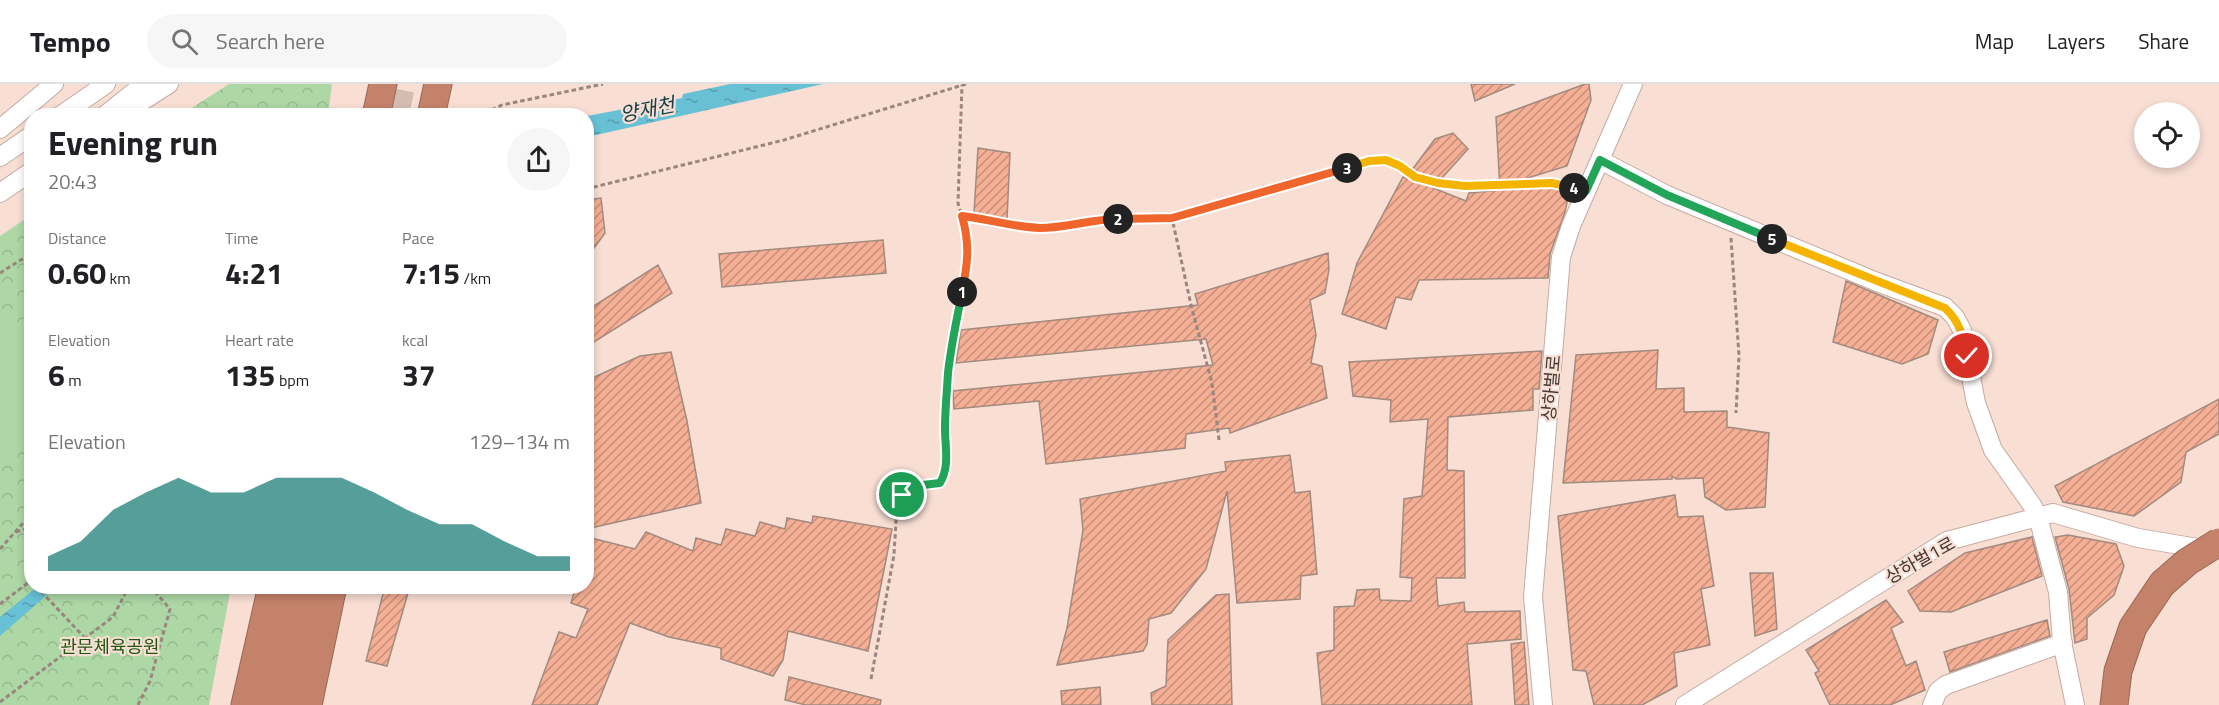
<!DOCTYPE html>
<meta charset="utf-8">
<style>
body{margin:0;font-family:"Titillium Web","Noto Sans KR",sans-serif;background:#f6f6f6;color:#202124;height:100vh;display:flex;flex-direction:column;font-size:22px;white-space:nowrap}
*{box-sizing:border-box;margin:0}
p{font-size:20px;color:#757577}
.icon{flex:none;width:33px;height:33px;fill:none;stroke:currentColor;stroke-width:2;stroke-linecap:round;stroke-linejoin:round}
.map{position:relative;flex:1;overflow:hidden}
.sheet{position:absolute;left:24px;top:24px;width:570px;height:486px;display:flex;flex-direction:column;background:#fff;border-radius:24px;box-shadow:0 3px 9px #0003}
.sheet>*{flex:none}
.fabs{position:absolute;left:2134px;top:18px;display:grid;gap:12px}
.fabs a{display:grid;place-items:center;width:66px;height:66px;border-radius:50%;background:#fff;box-shadow:0 3px 9px #0003;font-size:30px}
.pin{position:absolute;display:grid;place-items:center;width:51px;height:51px;color:#fff;margin:-26px;border:3px solid #fff;border-radius:50%;box-shadow:0 2px 6px #0007}
.km{position:absolute;width:30px;height:30px;margin:-15px;border-radius:50%;background:#222;color:#fff;font-size:16px;line-height:30px;text-align:center}
.round{display:grid;place-items:center;flex:none;width:63px;height:63px;border-radius:32px;background:#f6f6f6}
.summary{display:flex;align-items:center;justify-content:space-between;height:102px;padding:0 24px}
h1{font-size:33px;font-weight:700;line-height:45px}
.stats{display:grid;grid-template-columns:repeat(3,1fr);gap:9px;height:102px;padding:6px 24px}
.stats div{display:grid;align-content:center}
.stats b{font-size:30px;font-weight:700}
.stats small{font-size:16px;font-weight:400}
.stats p{font-size:16px}
.chart{height:168px;padding:12px 24px}
.chart p{display:flex;justify-content:space-between}
.chart svg{width:100%;height:108px;margin-top:6px;fill:#0f766e;opacity:.7}
header{display:flex;align-items:center;gap:36px;box-sizing:border-box;height:84px;padding:0 30px;background:#fff;border-bottom:2px solid #e0e0e0}
header strong{font-size:28px}
nav{display:flex;gap:33px;margin-inline-start:auto;font-size:21px}
.search{width:420px;height:54px;background:#f6f6f6;display:flex;align-items:center;gap:15px;box-sizing:border-box;padding:0 21px;border-radius:33px;color:#757577;font-size:22px}
.map>svg:first-child{display:block}
.park{fill:url(#park-crowns)}
.garden{fill:#add7a5}
.water{fill:url(#water-ripples)}
.building{fill:url(#building-hatch);stroke:#a28a80;stroke-width:1.5}
.lines{fill:none;stroke-linecap:round;stroke-linejoin:round}
.highway-tunnel{stroke:#d3bdb3;stroke-width:27;stroke-dasharray:27 14;stroke-linecap:butt}
.minor-casing{stroke:#c4aba1;stroke-width:20}
.highway-casing{stroke:#976857;stroke-width:29}
.path{stroke:#98867f;stroke-width:3;stroke-dasharray:4.5 3;stroke-linecap:butt}
.minor{stroke:#fff;stroke-width:18}
.highway{stroke:#c5826a;stroke-width:27}
.highway-bridge-casing{stroke:#976857;stroke-width:29;stroke-linecap:butt}
.highway-bridge{stroke:#c5826a;stroke-width:27}
.split-1-casing{stroke:#fff;stroke-width:12}
.split-2-casing{stroke:#fff;stroke-width:12}
.split-3-casing{stroke:#fff;stroke-width:12}
.split-4-casing{stroke:#fff;stroke-width:12}
.split-5-casing{stroke:#fff;stroke-width:12}
.split-6-casing{stroke:#fff;stroke-width:12}
.split-1{stroke:#22a559;stroke-width:8}
.split-2{stroke:#f0652b;stroke-width:8}
.split-3{stroke:#f0652b;stroke-width:8}
.split-4{stroke:#f5b400;stroke-width:8}
.split-5{stroke:#22a559;stroke-width:8}
.split-6{stroke:#f5b400;stroke-width:8}
.labels{text-anchor:middle;dominant-baseline:central;stroke-width:4.5;stroke-linejoin:round;paint-order:stroke}
.street-label{font-size:18px;fill:#413733;stroke:#f8ded3}
.park-label{font-size:18px;fill:#1d5811;stroke:#f8ded3}
.water-label{font-size:20px;font-style:italic;fill:#174049;stroke:#f8ded3}
</style>
<header>
<strong>Tempo</strong>
<div class="search"><svg class="icon" aria-label="search" viewBox="0 0 24 24"><circle cx="10" cy="10" r="6"/><path d="M15 15l6 6"/></svg>Search here</div>
<nav><a>Map</a><a>Layers</a><a>Share</a></nav>
</header>
<div class="map">
<svg width="2219" height="621" viewBox="0 0 2219 621">
<defs>
<pattern id="park-crowns" width="20" height="18" patternUnits="userSpaceOnUse" patternTransform="scale(1.5)"><rect width="20" height="18" fill="#add7a5"/><path d="M2 6a3 3 0 1 1 6 0M12 15a3 3 0 1 1 6 0" fill="none" stroke="#96b98e"/></pattern>
<pattern id="water-ripples" width="26" height="14" patternUnits="userSpaceOnUse" patternTransform="scale(1.5)"><rect width="26" height="14" fill="#68c0d4"/><path d="M2 4q2-2 4 0t4 0M15 11q2-2 4 0t4 0" fill="none" stroke="#579dad"/></pattern>
<pattern id="building-hatch" width="6" height="6" patternUnits="userSpaceOnUse" patternTransform="scale(1.5)"><rect width="6" height="6" fill="#f4af94"/><path d="M-1 1l2-2M0 6l6-6M5 7l2-2" fill="none" stroke="#c78f79"/></pattern>
</defs>
<rect width="100%" height="100%" fill="#f8ded3"/>
<path class="park" d="M229,0h103l-4,31h-147z
M31,131l1,371 199,1 -22,118h-209v-469z"/>
<path class="garden" d="M31,229v123l-24,17 -7,-9v-109z"/>
<path class="water" d="M730,0h93l-236,53v-21l95,-18 1,-4z
M38,502l18,1 -56,49v-19z"/>
<path class="building" d="M1471,0h44l-40,17z
M1585,0h4l2,16 -24,66 -43,13 45,14 -4,19 -15,42 -2,24 -129,2 -8,20 -15,-3 -10,32 -44,-15 15,-51 46,-86 3,1 29,-39 18,-6 15,16 -35,39 33,13 3,-8 31,-3 -4,-73z
M978,64l32,5 -3,66 -33,-6z
M601,114l4,35 -19,26v-59z
M883,156l3,33 -164,14 -3,-33z
M1328,169l1,16 -4,24 -15,7 6,35 -5,28 11,3 5,32 -97,35 -1,-5 -43,6 -1,14 -139,16 -7,-63 -85,8 -1,-18 260,-26 -7,-26 -250,24 5,-33 237,-25 -3,-11z
M658,181l14,28 -86,54v-36z
M1846,197l92,39 -10,34 -26,10 -69,-22z
M1658,266l-2,39 28,-1v24l43,-1v16l42,6 -4,74 -39,3 -21,-13 -2,-19 -27,1 -4,-3v3l-109,4 13,-128z
M1542,267l-3,38h-6v21l-85,7 -1,53 17,1 1,107h-29l2,28 26,-4 1,10 55,-1 1,28 -54,5 5,61h-150l-5,-52 17,-3v-43l20,-1 3,-16 22,-1 1,11 31,1 1,-23 -12,-1 4,-78 18,-3 6,-77 -38,3 1,-22 -38,-4 -4,-34z
M671,268l16,69 14,82 -115,26v-148l54,-25z
M2219,315v35l-33,18 -5,30 -47,34 -71,-14 -8,-16z
M1290,371l5,38 15,-2 7,83 -16,2 -1,23 -63,4 -10,-112 -21,78 -35,44 -22,6 -2,25 -4,7 -86,14 10,-37 16,-98 -3,-31 146,-28 -1,-9z
M1675,411l3,22 25,-1 11,70 -13,3 9,56 -36,8 3,33 -35,19h-48l-8,-34 -13,-1 -15,-154z
M813,432l79,13 -24,122 -80,-20 -5,29 -10,16 -52,-17v-11l-52,-11 -39,-14 -33,82h-65l27,-73 17,6 12,-29 -17,-6 5,-17h10v-33l5,-15 44,11 11,-17 47,19 3,-13 25,7 5,-16 29,7 5,-14 25,7 2,-11 25,5z
M2068,451l48,9 8,22 -10,29 -27,23v21l-12,4 -6,-54 -14,-52z
M2032,453l10,39 -91,36 -31,-1 -12,-20 57,-38z
M1750,489h23l4,56 -22,7z
M385,502h25l-23,80 -21,-5z
M1229,510l3,111h-80l-1,-12 15,-7 2,-46 48,-45z
M1886,516l17,22 -12,6 15,38 10,-5 9,29 -35,15h-60l-15,-32 4,-2 -13,-21z
M2047,536l3,16 -100,36 -6,-20z
M1524,558l5,63h-14l-4,-61z
M789,593l92,23 -1,5h-74l-21,-5z
M1100,603l1,18h-39l-1,-14z"/>
<g class="lines">
<path class="highway-tunnel" d="M395,32l7,-32"/>
<defs>
<path id="minor" d="M60,32l46,-32
M104,32l40,-32
M119,32l50,-32
M0,45l54,-45
M0,73l32,-22
M1600,76l67,35 210,87 68,25 10,10 7,13 14,73 17,47 39,55 6,12 20,75 4,50 13,63
M0,109l32,-22
M1543,621l-10,-108 28,-340 10,-31 62,-142
M1685,621l262,-164 106,-28 85,25 72,12
M1932,621l6,-14 8,-6 117,-42"/>
<path id="highway" d="M376,32l7,-32
M431,32l7,-32
M245,621l27,-119
M267,621l26,-119
M287,621l25,-119
M308,621l25,-119
M2114,621l4,-34 15,-44 29,-43"/>
</defs>
<use href="#minor" class="minor-casing"/>
<use href="#highway" class="highway-casing"/>
<path class="path" d="M478,32l24,-11 101,-21
M586,105l198,-49 182,-56
M963,132l54,11 26,1 57,-9 72,-1
M1731,154l8,118 -3,57
M0,189l32,-20
M1219,356l-7,-57 -21,-78 -19,-87 121,-33 76,-24 17,-1 14,6 15,11 23,6 27,3 87,-3 18,4
M16,448l16,-5
M0,465l32,-36
M36,502l48,51
M0,520l32,-24
M871,595l23,-124 3,-50 5,-10 6,-6 32,-6 7,-19 -2,-37 7,-89 16,-76v-25l-10,-34 4,-118
M0,618l113,-85 16,-31
M138,621l12,-24 20,-72 -20,-23"/>
<use href="#minor" class="minor"/>
<use href="#highway" class="highway"/>
<defs>
<path id="highway-bridge" d="M2162,500l25,-22 32,-20"/>
</defs>
<use href="#highway-bridge" class="highway-bridge-casing"/>
<use href="#highway-bridge" class="highway-bridge"/>
</g>
<g class="lines">
<defs>
<path id="split-1" d="M902,411l12,-9 26,-3c10,-17 5,-36 5,-54 0,-19 2,-38 3,-56 3,-28 9,-54 14,-81"/>
<path id="split-2" d="M962,208c6,-29 8,-48 0,-76 26,3 51,11 78,12 26,0 52,-9 78,-9"/>
<path id="split-3" d="M1118,135l54,-1 175,-50"/>
<path id="split-4" d="M1347,84l22,-7 17,-1 14,6 15,11 23,6 27,3 87,-3 22,5"/>
<path id="split-5" d="M1574,104l12,3 14,-31 67,35 105,44"/>
<path id="split-6" d="M1772,155l173,69c15,14 18,28 22,48"/>
</defs>
<use href="#split-1" class="split-1-casing"/>
<use href="#split-2" class="split-2-casing"/>
<use href="#split-3" class="split-3-casing"/>
<use href="#split-4" class="split-4-casing"/>
<use href="#split-5" class="split-5-casing"/>
<use href="#split-6" class="split-6-casing"/>
<use href="#split-1" class="split-1"/>
<use href="#split-2" class="split-2"/>
<use href="#split-3" class="split-3"/>
<use href="#split-4" class="split-4"/>
<use href="#split-5" class="split-5"/>
<use href="#split-6" class="split-6"/>
</g>
<g class="labels">
<g class="street-label">
<text transform="translate(1551 304) rotate(-85)">상하벌로</text>
<text transform="translate(1920 476) rotate(-29)">상하벌1로</text>
</g>
<g class="park-label">
<text x="110" y="562">관문체육공원</text>
</g>
<g class="water-label">
<text transform="translate(647 25) rotate(-11)">양재천</text>
</g>
</g>
</svg>
<div class="fabs">
<a><svg class="icon" aria-label="locate" viewBox="0 0 24 24"><circle cx="12" cy="12" r="6"/><path d="M12 2v4M12 18v4M2 12h4M18 12h4"/></svg></a>
</div>
<div class="pin" style="left:902px;top:411px;background:#1e9e55"><svg class="icon" aria-label="arrive" viewBox="0 0 24 24"><path d="M6 21V4h12l-3 4 3 4H6"/></svg></div>
<div class="pin" style="left:1967px;top:272px;background:#d93025"><svg class="icon" aria-label="check" viewBox="0 0 24 24"><path d="M5 12l5 5 9-10"/></svg></div>
<b class="km" style="left:962px;top:208px">1</b>
<b class="km" style="left:1118px;top:135px">2</b>
<b class="km" style="left:1347px;top:84px">3</b>
<b class="km" style="left:1574px;top:104px">4</b>
<b class="km" style="left:1772px;top:155px">5</b>
<section class="sheet">
<div class="summary"><div><h1>Evening run</h1><p>20:43</p></div><a class="round"><svg class="icon" aria-label="share" viewBox="0 0 24 24"><path d="M12 15V3M7 8l5-5 5 5M5 13v7h14v-7"/></svg></a></div>
<div class="stats">
<div><p>Distance</p><b>0.60<small> km</small></b></div>
<div><p>Time</p><b>4:21</b></div>
<div><p>Pace</p><b>7:15<small> /km</small></b></div>
</div>
<div class="stats">
<div><p>Elevation</p><b>6<small> m</small></b></div>
<div><p>Heart rate</p><b>135<small> bpm</small></b></div>
<div><p>kcal</p><b>37</b></div>
</div>
<div class="chart"><p><span>Elevation</span>129–134 m</p>
<svg viewBox="0 0 160 44" preserveAspectRatio="none"><path d="M0 44V38L10 32L20 19L30 12L40 6L50 12L60 12L70 6L80 6L90 6L100 12L110 19L120 25L130 25L140 32L150 38L160 38V44z"/></svg>
</div>
</section>
</div>
